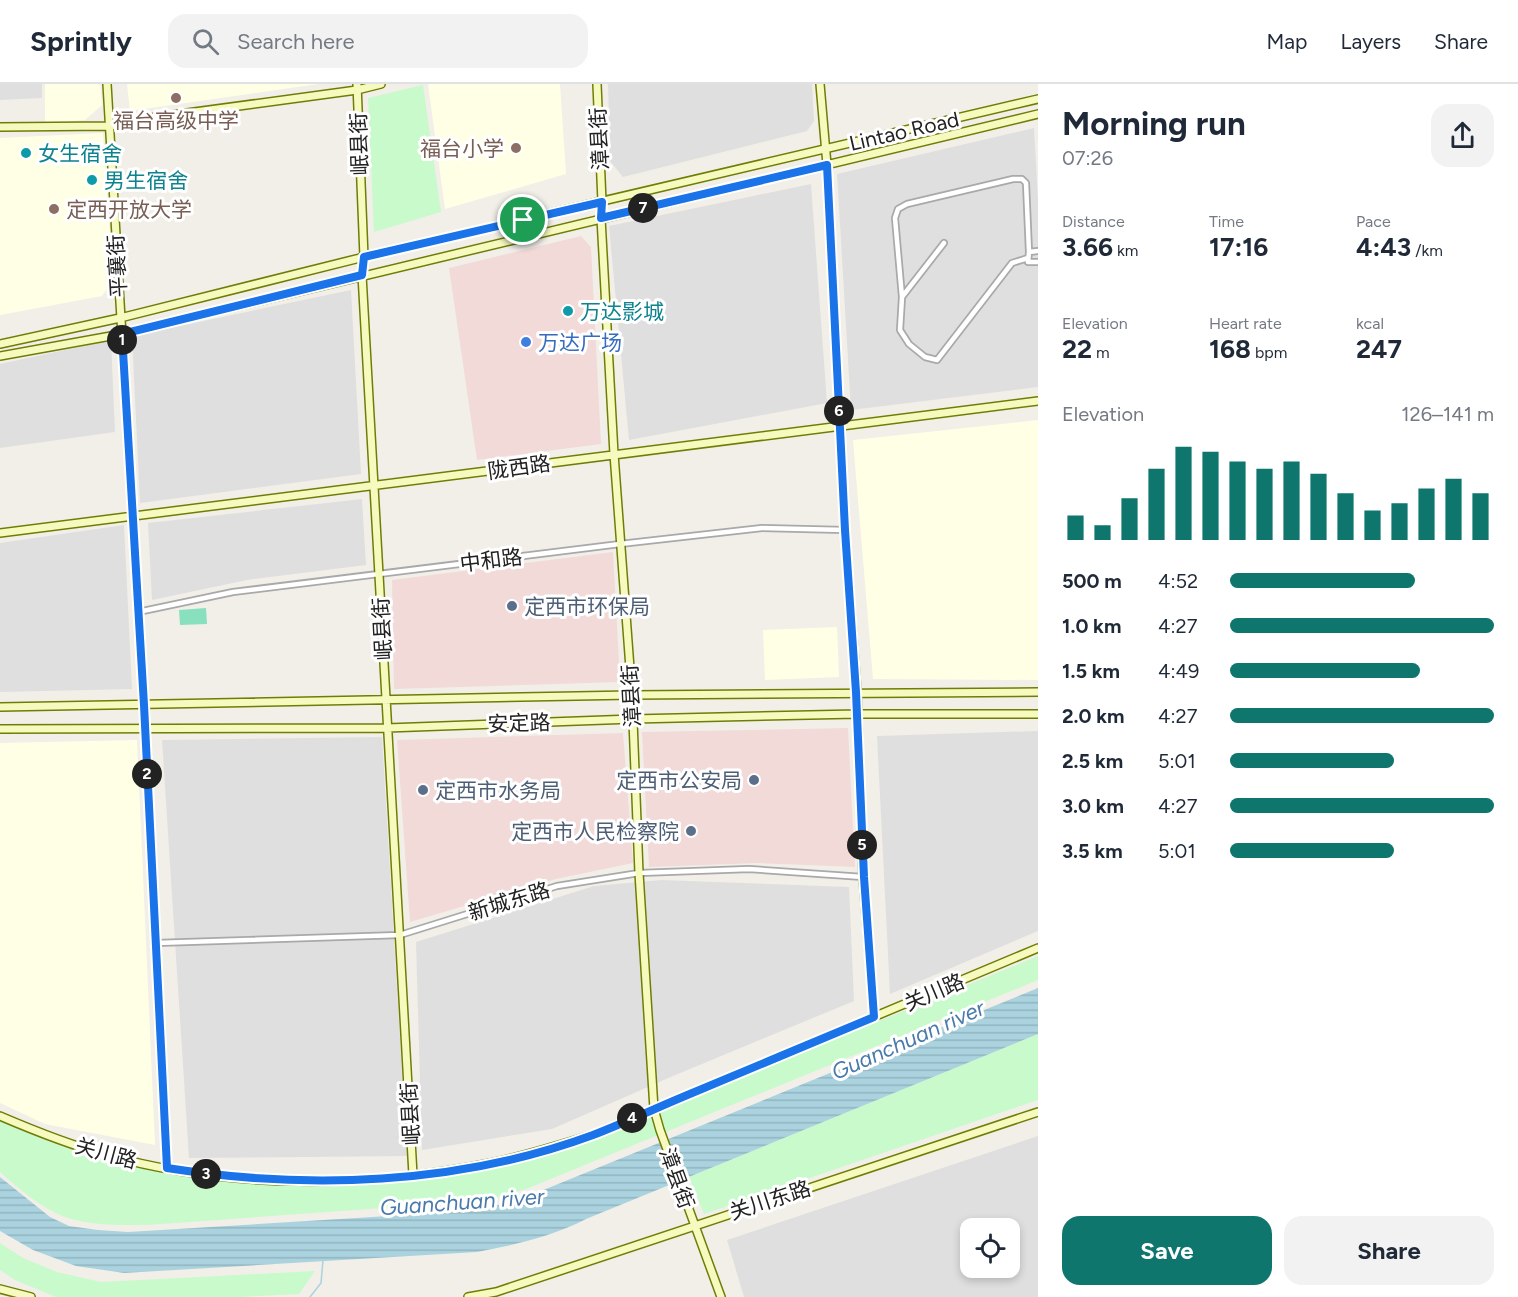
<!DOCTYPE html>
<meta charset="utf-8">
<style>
body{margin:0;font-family:Figtree,"Noto Sans SC",sans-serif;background:#f2f2f3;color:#1f2937;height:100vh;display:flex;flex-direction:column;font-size:22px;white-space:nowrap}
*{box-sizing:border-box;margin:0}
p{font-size:20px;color:#747a83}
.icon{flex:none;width:33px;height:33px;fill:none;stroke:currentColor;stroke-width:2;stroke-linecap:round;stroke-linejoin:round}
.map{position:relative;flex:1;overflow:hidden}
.panel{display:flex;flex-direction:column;background:#fff;width:480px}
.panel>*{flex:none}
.fabs{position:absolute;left:960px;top:1134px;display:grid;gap:12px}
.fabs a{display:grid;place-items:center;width:60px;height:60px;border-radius:12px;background:#fff;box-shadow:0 3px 9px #0003;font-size:30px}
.pin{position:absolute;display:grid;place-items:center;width:51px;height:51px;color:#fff;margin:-26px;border:3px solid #fff;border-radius:50%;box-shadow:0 2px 6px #0007}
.km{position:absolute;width:30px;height:30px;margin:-15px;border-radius:50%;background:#222;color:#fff;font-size:16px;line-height:30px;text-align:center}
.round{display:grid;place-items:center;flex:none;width:63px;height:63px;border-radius:18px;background:#f2f2f3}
.head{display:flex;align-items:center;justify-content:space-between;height:102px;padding:0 24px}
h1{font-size:33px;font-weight:700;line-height:45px}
.figures{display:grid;grid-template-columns:repeat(3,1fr);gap:9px;height:102px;padding:6px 24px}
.figures div{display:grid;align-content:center}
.figures b{font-size:26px;font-weight:700}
.figures small{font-size:16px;font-weight:400}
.figures p{font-size:16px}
.chart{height:168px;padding:12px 24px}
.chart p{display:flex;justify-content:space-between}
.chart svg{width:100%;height:108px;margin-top:6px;stroke:#0f766e;stroke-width:6}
.primary-button{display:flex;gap:12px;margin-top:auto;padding:12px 24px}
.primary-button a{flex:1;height:69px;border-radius:18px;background:#0f766e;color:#fff;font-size:24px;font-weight:700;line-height:69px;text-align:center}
.primary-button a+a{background:#f2f2f3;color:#1f2937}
ul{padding:0 24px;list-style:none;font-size:20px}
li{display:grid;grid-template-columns:96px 72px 1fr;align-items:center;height:45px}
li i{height:15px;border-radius:8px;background:#0f766e}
header{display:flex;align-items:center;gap:36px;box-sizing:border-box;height:84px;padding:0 30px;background:#fff;border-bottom:2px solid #e0e1e3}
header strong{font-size:28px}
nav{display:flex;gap:33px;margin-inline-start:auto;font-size:21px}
.search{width:420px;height:54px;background:#f2f2f3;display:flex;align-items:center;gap:15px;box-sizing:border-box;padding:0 21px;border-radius:18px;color:#747a83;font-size:22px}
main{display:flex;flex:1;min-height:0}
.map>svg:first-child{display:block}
.residential{fill:#e0dfdf;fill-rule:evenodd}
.commercial{fill:#f2dad9}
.education{fill:#ffffe5}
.park{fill:#c8facc}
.pitch{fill:#88e0be}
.water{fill:url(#water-rules)}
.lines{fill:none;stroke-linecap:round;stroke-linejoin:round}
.stream{stroke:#aad3df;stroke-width:1.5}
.street-casing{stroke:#a9a9a9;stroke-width:8}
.secondary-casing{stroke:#707d05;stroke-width:10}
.street{stroke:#fff;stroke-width:4.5}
.secondary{stroke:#f7fabf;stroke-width:7}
.route-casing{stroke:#fff;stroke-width:12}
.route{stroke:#1a73e8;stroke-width:8}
.education-dot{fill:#8d6e63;stroke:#fff;stroke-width:2}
.culture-dot{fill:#0f9aa8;stroke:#fff;stroke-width:2}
.shop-dot{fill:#3f7fe0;stroke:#fff;stroke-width:2}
.service-dot{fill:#5c6f8a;stroke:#fff;stroke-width:2}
.labels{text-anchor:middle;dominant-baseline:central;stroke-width:6;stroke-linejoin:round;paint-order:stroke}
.education-label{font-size:21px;fill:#785e54;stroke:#fff}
.street-label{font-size:21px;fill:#222;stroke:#fff}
.culture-label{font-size:21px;fill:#0d838f;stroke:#fff;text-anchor:start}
.shop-label{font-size:21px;fill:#366cbe;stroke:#fff;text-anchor:start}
.service-label{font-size:21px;fill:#4e5e75;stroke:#fff;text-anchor:start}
.water-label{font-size:22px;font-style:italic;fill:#4a7aab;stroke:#fff}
</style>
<header>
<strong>Sprintly</strong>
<div class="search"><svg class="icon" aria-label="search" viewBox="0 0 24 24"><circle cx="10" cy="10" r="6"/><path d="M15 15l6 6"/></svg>Search here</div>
<nav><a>Map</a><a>Layers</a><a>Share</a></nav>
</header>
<main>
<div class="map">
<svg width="1038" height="1213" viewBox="0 0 1038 1213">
<defs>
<pattern id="water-rules" width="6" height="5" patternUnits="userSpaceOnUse" patternTransform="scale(1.5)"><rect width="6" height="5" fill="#aad3df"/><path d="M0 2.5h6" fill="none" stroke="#92b5bf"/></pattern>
</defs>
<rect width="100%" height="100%" fill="#f2efe9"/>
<path class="residential" d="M0,0h42v14l-42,2z
M608,0h204l2,37 -7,10 -184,46 -13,-16z
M1034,44l4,73v186l-187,23 -14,-236z
M811,100l16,219 -198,37 -20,-214z
M351,206l10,184 -221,29 -8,-167z
M111,256l4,92 -115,16v-84z
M362,415l4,66 -119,15 -95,20 -4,-77z
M124,441l8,164 -132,3v-149z
M1038,647v200l-148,63 -13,-258z
M382,653l25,419 -218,2 -27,-418z
M661,796l188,7 5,114 -181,75 -121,53 -130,21 -6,-208 178,-56z
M1038,1052v161h-294l-17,-57zM970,1144h40v40h-40z"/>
<path class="commercial" d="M581,152l10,11 10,197 -124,16 -28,-192z
M613,468l7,130 -226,7 -2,-109z
M848,644l7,139 -97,-4 -109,4 -7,-135z
M623,649l10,130 -77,16 -146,43 -13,-182z"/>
<path class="education" d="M45,0h55l2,21 -17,15 -40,3z
M127,0h191l-188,27z
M428,0h132l6,90 -121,35z
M103,49l10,147 -11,16 -102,19v-177z
M1038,336v260l-165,-1 -20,-239z
M837,543l2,50 -74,3 -2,-50z
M137,656l18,405 -110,-21 -45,-21v-360z"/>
<path class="park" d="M423,1l18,127 -67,20 -6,-134z
M1038,872v24l-512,209 -44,12 -335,24c-27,0 -56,1 -82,-8 -24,-9 -46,-28 -65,-45v-52c73,37 152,52 233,60 55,6 109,8 164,2 58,-5 114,-19 170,-33z
M1038,950v66l-334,114 -15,-37z
M0,1159l23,15 34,14 44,10 214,-11 -16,23 -59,3h-184l-41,-17 -15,-10z"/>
<path class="pitch" d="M206,524l1,16 -27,1 -1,-15z"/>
<path class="water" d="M1038,904v46l-452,185c-35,18 -72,26 -109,33l-353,21 -48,-7 -43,-16 -33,-19v-54l50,40 19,9 29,4 30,2 342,-21 44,-9z"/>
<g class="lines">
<path class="stream" d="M310,1213l11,-14 2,-23"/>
<defs>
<path id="street" d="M944,159l-42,54 -2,33 9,14 16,13 12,3 75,-97 16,-5
M1038,167l-9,1 -1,10h10
M902,213l-7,-79 3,-9 9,-5 106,-25h9l4,4 3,69
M138,528l95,-20 387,-48 142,-16 83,2
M156,859l244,-8 157,-49 82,-13 110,-4 114,8"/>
<path id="secondary" d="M107,0l37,621 23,463
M357,0l7,173 -2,18 51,900
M597,0l5,118 -1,16 13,236 18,241 7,178 15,236 6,21 61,167
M820,0l7,81 18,365 12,162 6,185 11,140
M0,43l110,-1 40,-8 207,-28 24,-6
M0,260l120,-26 244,-61 674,-158
M0,272l122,-22 916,-220
M0,449l1038,-132
M0,623l632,-12 406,-3
M0,645l387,-1 246,-9 224,-5h181
M0,1032c35,15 70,29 107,39 121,34 262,33 384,8 34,-7 68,-18 101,-28l446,-187
M0,1205l31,8
M468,1213l28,-5 542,-180"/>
</defs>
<use href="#street" class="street-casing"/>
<use href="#secondary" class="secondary-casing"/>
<use href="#street" class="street"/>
<use href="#secondary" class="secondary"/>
</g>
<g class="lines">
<defs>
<path id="route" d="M827,81l18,365 11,162 8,185 10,140c-63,26 -126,53 -189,79 -31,13 -61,27 -92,39 -135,50 -286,55 -426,33l-23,-463 -22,-371 240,-59 2,-18 238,-55 -1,16z"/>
</defs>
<use href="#route" class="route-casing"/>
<use href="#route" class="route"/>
</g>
<g class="education-dot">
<circle cx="176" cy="14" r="6"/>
<circle cx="516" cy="64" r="6"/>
<circle cx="54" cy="125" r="6"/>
</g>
<g class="culture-dot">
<circle cx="26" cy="69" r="6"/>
<circle cx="92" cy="96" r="6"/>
<circle cx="568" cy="227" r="6"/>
</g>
<circle class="shop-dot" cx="526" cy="258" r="6"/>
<g class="service-dot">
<circle cx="512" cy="522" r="6"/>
<circle cx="754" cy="696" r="6"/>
<circle cx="423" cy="706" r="6"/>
<circle cx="691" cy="747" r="6"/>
</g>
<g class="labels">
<g class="education-label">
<text x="176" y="36">福台高级中学</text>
<text x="504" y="64" text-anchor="end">福台小学</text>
<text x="66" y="125" text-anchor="start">定西开放大学</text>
</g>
<g class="street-label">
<text transform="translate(904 47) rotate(-13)">Lintao Road</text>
<text transform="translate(599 55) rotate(-93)">漳县街</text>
<text transform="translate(359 60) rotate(-92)">岷县街</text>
<text transform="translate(117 182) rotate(-93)">平襄街</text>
<text transform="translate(519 383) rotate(-8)">陇西路</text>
<text transform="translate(491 476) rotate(-7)">中和路</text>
<text transform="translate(382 545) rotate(-93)">岷县街</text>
<text transform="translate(631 612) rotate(-93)">漳县街</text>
<text transform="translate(519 639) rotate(-2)">安定路</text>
<text transform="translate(509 817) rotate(-17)">新城东路</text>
<text transform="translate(934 908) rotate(-23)">关川路</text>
<text transform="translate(410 1030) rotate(-93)">岷县街</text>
<text transform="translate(106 1069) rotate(15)">关川路</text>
<text transform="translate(677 1094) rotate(70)">漳县街</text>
<text transform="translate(770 1116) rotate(-18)">关川东路</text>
</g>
<g class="culture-label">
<text x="38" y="69">女生宿舍</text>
<text x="104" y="96">男生宿舍</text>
<text x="580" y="227">万达影城</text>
</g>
<g class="shop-label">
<text x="538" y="258">万达广场</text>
</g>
<g class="service-label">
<text x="524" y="522">定西市环保局</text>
<text x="742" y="696" text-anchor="end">定西市公安局</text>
<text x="435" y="706">定西市水务局</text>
<text x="679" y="747" text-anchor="end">定西市人民检察院</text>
</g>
<g class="water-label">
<text transform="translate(908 956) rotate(-24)">Guanchuan river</text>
<text transform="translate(462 1118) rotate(-4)">Guanchuan river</text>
</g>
</g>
</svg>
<div class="fabs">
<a><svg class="icon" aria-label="locate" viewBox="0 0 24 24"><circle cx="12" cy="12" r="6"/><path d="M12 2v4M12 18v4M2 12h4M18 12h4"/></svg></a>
</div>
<div class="pin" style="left:523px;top:136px;background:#1e9e55"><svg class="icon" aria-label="arrive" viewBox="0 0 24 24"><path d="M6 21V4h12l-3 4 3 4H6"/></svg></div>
<b class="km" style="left:122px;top:256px">1</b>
<b class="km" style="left:147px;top:690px">2</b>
<b class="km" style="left:206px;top:1090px">3</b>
<b class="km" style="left:632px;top:1034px">4</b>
<b class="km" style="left:862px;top:761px">5</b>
<b class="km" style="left:839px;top:327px">6</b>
<b class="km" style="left:643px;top:124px">7</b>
</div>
<section class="panel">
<div class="head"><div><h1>Morning run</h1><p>07:26</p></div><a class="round"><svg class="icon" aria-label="share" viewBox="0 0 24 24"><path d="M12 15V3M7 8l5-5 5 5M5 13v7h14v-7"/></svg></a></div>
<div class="figures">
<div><p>Distance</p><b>3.66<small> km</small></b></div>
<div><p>Time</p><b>17:16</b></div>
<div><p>Pace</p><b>4:43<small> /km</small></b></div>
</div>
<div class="figures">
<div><p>Elevation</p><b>22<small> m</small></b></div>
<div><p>Heart rate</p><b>168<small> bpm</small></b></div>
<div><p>kcal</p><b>247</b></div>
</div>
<div class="chart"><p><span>Elevation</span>126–141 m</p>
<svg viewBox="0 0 160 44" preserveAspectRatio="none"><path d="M5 44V34M15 44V38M25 44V27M35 44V15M45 44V6M55 44V8M65 44V12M75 44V15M85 44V12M95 44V17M105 44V25M115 44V32M125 44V29M135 44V23M145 44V19M155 44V25"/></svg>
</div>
<ul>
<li><b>500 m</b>4:52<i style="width:70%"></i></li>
<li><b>1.0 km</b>4:27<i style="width:100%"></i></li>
<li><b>1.5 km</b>4:49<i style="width:72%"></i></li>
<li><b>2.0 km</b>4:27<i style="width:100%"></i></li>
<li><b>2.5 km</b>5:01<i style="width:62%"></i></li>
<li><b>3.0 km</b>4:27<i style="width:100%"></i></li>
<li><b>3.5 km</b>5:01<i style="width:62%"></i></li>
</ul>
<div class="primary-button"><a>Save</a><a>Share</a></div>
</section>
</main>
